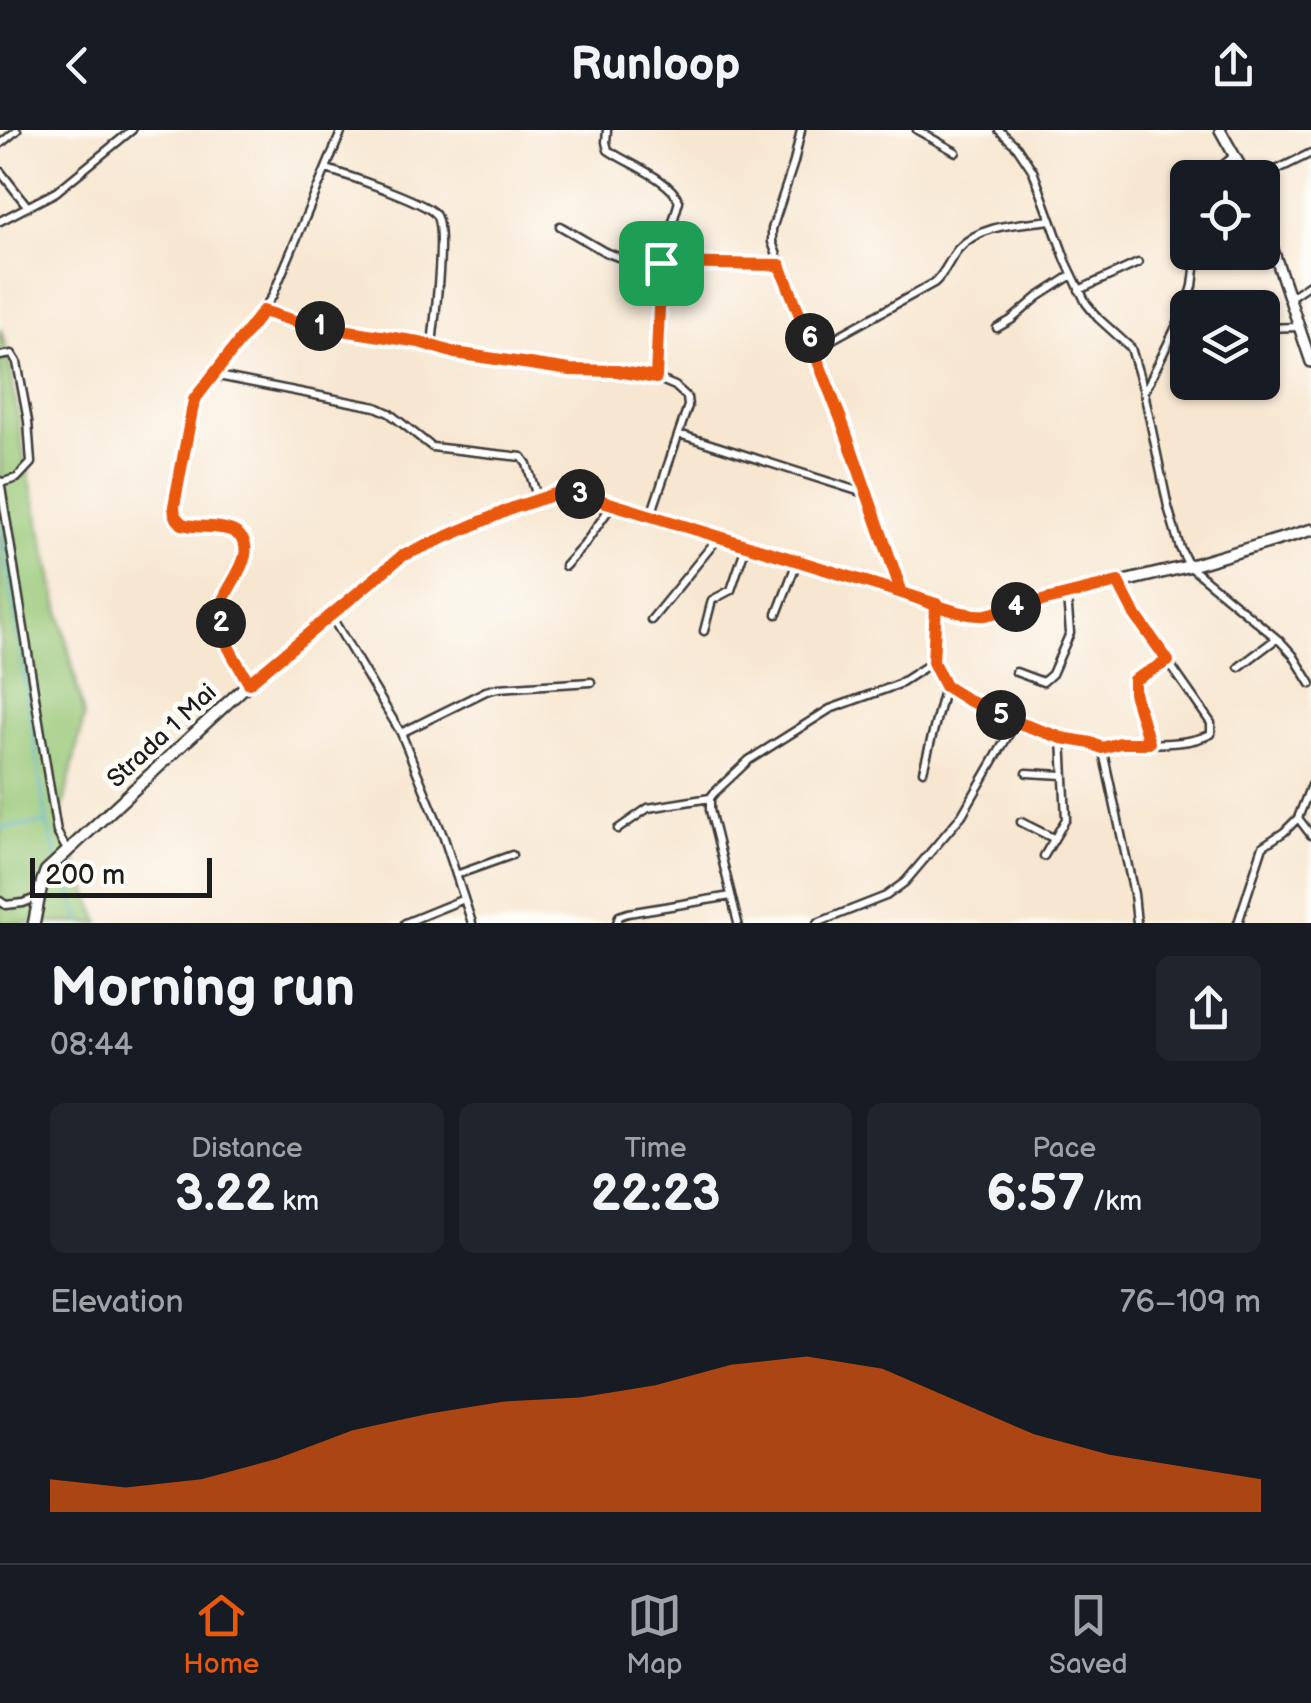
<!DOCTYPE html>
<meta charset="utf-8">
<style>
body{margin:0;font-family:"Balsamiq Sans",sans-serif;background:#20242c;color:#f1f3f6;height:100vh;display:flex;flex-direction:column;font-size:38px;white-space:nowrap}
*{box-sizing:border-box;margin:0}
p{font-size:32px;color:#9ea1a6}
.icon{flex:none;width:55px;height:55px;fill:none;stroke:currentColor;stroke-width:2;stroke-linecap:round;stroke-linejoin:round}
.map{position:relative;height:793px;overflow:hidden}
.details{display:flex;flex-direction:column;background:#171b24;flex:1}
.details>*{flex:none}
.controls{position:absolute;left:1170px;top:30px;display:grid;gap:20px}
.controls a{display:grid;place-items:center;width:110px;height:110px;border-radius:15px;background:#171b24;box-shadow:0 2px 8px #0004;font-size:50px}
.scale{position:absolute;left:30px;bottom:25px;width:182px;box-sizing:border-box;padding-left:10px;border:5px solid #1c1c1c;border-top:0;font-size:28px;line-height:35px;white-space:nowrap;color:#1c1c1c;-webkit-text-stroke:8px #fdfcf7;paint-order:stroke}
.pin{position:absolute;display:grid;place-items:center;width:85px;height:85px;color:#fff;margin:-42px;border-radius:20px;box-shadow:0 5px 15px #0006}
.km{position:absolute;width:50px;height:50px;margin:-25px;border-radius:50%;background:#222;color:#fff;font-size:28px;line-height:50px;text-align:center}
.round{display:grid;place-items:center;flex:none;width:105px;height:105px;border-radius:15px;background:#20242c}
.headline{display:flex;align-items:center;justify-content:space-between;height:170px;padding:0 50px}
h1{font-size:55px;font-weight:700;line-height:75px}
.figures{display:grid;grid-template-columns:repeat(3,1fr);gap:15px;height:170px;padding:10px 50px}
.figures div{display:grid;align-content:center;border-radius:15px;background:#20242c;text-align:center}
.figures b{font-size:50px;font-weight:700}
.figures small{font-size:28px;font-weight:400}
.figures p{font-size:28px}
.chart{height:280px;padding:20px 50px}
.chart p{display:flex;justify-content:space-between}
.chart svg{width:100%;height:180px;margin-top:10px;fill:#ea580c;opacity:.7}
header{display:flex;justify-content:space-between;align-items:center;height:130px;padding:0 50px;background:#171b24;font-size:45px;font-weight:700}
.dock{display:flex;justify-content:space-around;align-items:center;height:140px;border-top:2px solid #363941;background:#171b24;font-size:28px;color:#9ea1a6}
.dock a{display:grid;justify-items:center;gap:5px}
.dock .selected{color:#ea580c}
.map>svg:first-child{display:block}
.green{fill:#96c675;stroke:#597148;stroke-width:2.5}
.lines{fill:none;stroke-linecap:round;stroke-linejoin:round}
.stream{stroke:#50afce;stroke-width:2.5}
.minor-casing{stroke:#3d3a37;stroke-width:11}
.tertiary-casing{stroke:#3d3a37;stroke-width:14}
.secondary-casing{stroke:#3d3a37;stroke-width:15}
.minor{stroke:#fff;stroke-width:6}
.tertiary{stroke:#fff;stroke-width:9}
.secondary{stroke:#fff;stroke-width:10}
.route-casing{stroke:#fff;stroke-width:20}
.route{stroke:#ea580c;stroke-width:12}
.labels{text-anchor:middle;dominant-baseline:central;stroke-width:10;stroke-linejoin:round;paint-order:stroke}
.street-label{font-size:25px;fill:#1c1c1c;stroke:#fdfcf7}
</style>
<header><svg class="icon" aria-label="back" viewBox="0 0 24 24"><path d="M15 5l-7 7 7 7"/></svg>Runloop<svg class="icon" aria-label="share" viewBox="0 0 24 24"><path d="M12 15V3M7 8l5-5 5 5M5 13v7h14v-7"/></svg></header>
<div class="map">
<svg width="1311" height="793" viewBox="0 0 1311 793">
<rect width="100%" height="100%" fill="#fdfcf7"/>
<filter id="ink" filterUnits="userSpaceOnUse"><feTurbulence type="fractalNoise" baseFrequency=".01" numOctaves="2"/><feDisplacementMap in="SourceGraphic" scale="20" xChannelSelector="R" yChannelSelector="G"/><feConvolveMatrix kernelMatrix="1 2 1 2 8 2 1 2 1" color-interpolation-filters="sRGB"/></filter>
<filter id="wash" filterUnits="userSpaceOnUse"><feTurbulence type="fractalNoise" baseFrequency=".0048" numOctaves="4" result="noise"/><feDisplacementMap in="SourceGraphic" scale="40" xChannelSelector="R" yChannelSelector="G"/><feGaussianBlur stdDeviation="2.25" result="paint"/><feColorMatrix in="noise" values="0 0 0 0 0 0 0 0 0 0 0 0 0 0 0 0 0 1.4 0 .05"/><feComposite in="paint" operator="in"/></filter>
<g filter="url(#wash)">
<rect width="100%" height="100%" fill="#f7e6d0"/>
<path class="green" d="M0,198l8,26 16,101 60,262 -24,103 40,103h-100z"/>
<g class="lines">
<path class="stream" d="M0,391l47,302 10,33
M0,698l47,-5
M60,733l21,60"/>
</g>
</g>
<g filter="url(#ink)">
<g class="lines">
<defs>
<path id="minor" d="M607,0l-1,12 2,8c20,14 62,29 71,51l-18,62 -5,115
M801,0l-7,32 -22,67v13l96,253 34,98
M917,0l39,22
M999,0l18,17 16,24 33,90 20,42 12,15 33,30 13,44 24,115 12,41 9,18 92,76 12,13 18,29
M0,14l17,-14
M327,39c19,6 97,32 108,45 12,13 -1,110 -3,131
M0,41l28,36
M1208,48l27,-23
M1260,48l51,-25
M0,91l56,-29 76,-62
M560,96l45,26 21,8 154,5
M1079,160l59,-27
M1290,167l21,-14
M263,181l41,13 115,18 36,11 115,17 47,1 39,7 19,8 12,11 1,9 -37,109
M997,198l14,-8 27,-23 34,-22
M1262,198l37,-1
M815,219l119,-66c11,-9 15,-23 24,-34 22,-25 62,-25 93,-29
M0,226l12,-2 5,8 11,59 3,42 -14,15 -17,5
M213,245l163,32 13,6 43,34 90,10 5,7 10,33
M1145,261l43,-89 5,-16 4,-34
M679,304l188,60
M0,351l57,351 10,18
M565,436l19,-21 28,-40
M936,474l-3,58 12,24 21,13 71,31 65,17 32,147 3,29
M777,484l20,-52
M331,486l70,117 43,105 28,85
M651,490l68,-83
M704,501l8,-31 19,-10 15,-44
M1239,537l37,-28
M1016,542l27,10 9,-8 18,-41 -3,-37
M249,553c-12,-21 -31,-46 -29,-71 1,-23 42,-58 18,-77 -16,-12 -42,-4 -60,-13l-4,-17 20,-105 78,-103 70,-167
M401,603l85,-42 12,-3 93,-6
M1149,613l-15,-50v-13l34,-19
M1102,617c36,-8 75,3 109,-13v-11l-77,-110 -16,-31
M923,641l22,-85
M1027,643l36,2
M1298,688l13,17
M1021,692l32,16
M618,699l30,-21 62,-10
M1044,726l22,-37 -4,-81
M456,745l56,-20
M0,771l6,4 17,-2 16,-6
M405,793l59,-24
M617,793l2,-7 9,-3 103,-17
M738,793l-28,-113v-12l4,-5 35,-33 81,-51 67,-24 36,-23
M817,793l69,-27 19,-14 57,-67 54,-93
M1238,793l25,-77 21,-14 14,-14 13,-33"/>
<path id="tertiary" d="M1220,0l27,48
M1262,87l49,145"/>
<path id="secondary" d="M34,793l8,-41 4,-11 203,-188 154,-127 134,-58 24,-6 19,2 379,118 20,4 210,-50 122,-36"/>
</defs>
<use href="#minor" class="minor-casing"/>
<use href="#tertiary" class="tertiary-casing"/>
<use href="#secondary" class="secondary-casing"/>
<use href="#minor" class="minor"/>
<use href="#tertiary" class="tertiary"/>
<use href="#secondary" class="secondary"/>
</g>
</g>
<g class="lines" filter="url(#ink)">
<defs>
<path id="route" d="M661,133l-5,115 -39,-7 -47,-1 -115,-17 -36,-11 -115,-18 -41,-13 -69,89 -20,106 1,10 7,8c17,5 40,0 54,9 28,19 -14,55 -16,78 -2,25 17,51 29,72l153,-127 111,-48 48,-16 19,2 322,99c26,8 57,24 84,22l132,-33 16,31 34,48 -34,19v13l15,50h-29l-18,5 -11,-5 -29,-5 -46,-16 -50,-23 -21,-13 -12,-24 3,-58 -34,-11 -60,-171 -62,-157 -119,-2"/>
</defs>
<use href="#route" class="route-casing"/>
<use href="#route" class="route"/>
</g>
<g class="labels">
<g class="street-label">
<text transform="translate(162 606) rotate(-43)">Strada 1 Mai</text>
</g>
</g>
</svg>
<div class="controls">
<a><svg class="icon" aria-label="locate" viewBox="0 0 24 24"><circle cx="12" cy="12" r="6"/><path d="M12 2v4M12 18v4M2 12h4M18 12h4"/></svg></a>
<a><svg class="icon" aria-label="layers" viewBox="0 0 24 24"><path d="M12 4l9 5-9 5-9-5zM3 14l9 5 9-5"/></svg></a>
</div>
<div class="scale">200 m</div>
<div class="pin" style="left:661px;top:133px;background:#1e9e55"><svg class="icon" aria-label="arrive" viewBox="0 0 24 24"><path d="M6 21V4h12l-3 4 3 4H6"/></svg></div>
<b class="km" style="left:320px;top:196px">1</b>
<b class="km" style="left:221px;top:493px">2</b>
<b class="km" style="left:580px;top:364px">3</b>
<b class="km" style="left:1016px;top:477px">4</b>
<b class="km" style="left:1001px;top:585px">5</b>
<b class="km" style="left:810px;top:208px">6</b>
</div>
<section class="details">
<div class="headline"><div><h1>Morning run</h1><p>08:44</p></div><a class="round"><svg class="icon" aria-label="share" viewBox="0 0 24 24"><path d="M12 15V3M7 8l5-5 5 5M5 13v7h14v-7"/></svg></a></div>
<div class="figures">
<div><p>Distance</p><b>3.22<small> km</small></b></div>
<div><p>Time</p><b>22:23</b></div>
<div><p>Pace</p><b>6:57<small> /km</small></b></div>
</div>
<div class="chart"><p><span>Elevation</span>76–109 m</p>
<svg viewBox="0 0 160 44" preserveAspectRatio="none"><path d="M0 44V36L10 38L20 36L30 31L40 24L50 20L60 17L70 16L80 13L90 8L100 6L110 9L120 17L130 25L140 30L150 33L160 36V44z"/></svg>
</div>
</section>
<nav class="dock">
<a class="selected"><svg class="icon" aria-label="home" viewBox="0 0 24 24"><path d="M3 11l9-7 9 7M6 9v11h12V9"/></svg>Home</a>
<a><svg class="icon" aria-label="map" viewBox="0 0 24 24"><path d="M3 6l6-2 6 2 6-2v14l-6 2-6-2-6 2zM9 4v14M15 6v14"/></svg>Map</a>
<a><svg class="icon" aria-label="saved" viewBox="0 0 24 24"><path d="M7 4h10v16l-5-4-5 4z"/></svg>Saved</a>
</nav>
